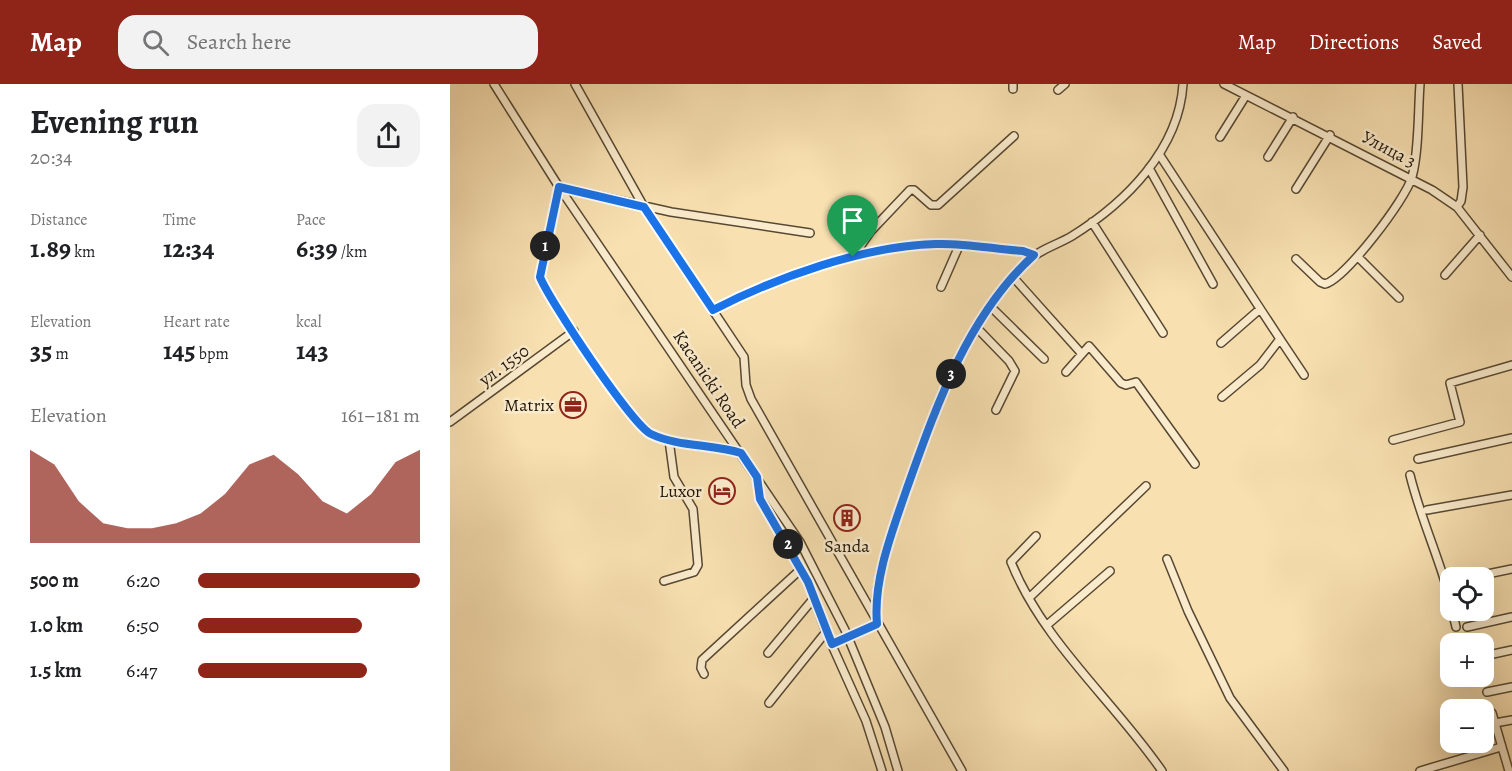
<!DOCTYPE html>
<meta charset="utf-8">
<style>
body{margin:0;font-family:Alegreya,serif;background:#f2f2f2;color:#202124;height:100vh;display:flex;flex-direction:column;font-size:22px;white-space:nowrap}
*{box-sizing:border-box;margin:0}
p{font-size:20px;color:#757577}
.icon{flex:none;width:33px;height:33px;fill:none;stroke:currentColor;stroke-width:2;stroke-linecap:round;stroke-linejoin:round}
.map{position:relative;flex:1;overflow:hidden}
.panel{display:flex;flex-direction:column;background:#fff;width:450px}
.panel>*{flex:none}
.controls{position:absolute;left:990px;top:483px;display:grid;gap:12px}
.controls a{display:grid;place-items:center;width:54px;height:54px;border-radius:12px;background:#fff;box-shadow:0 6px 24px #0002;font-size:30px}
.pin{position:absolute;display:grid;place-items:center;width:51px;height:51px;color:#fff;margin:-62px -26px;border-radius:50% 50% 50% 0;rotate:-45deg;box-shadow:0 0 6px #0007}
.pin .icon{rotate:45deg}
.km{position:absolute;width:30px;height:30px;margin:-15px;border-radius:50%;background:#222;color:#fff;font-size:16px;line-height:30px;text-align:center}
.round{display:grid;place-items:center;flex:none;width:63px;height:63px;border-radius:18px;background:#f2f2f2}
.head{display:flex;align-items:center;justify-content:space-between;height:102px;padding:0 30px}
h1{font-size:33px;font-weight:600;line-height:45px}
.stats{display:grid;grid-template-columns:repeat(3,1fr);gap:9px;height:102px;padding:6px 30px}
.stats div{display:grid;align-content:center}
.stats b{font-size:26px;font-weight:600}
.stats small{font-size:16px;font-weight:400}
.stats p{font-size:16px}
.chart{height:168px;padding:12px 30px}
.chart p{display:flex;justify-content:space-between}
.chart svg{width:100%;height:108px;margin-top:6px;fill:#8f2418;opacity:.7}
ul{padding:0 30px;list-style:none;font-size:20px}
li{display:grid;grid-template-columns:96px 72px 1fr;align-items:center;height:45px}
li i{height:15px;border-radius:8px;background:#8f2418}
header{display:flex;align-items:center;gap:36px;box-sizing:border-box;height:84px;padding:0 30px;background:#8f2418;color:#fff}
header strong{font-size:28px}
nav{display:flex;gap:33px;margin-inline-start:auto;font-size:21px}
.search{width:420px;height:54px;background:#f2f2f2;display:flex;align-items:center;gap:15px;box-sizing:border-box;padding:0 21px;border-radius:18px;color:#757577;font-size:22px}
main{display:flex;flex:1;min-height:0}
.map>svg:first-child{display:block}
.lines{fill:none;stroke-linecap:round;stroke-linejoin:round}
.minor-casing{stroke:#564832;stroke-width:10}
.minor{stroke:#faebcc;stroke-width:7}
.minor-bridge-casing{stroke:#564832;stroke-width:10;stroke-linecap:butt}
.minor-bridge{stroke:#faebcc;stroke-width:7}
.route-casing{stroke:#fff;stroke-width:12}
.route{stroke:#1a73e8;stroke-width:8}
.labels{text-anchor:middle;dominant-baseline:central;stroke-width:5;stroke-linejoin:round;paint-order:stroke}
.street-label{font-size:18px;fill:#201507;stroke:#faebcc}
.poi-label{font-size:18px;fill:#201507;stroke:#faebcc;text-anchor:end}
</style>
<header>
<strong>Map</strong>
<div class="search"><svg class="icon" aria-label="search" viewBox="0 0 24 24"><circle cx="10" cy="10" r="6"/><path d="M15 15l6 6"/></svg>Search here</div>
<nav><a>Map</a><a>Directions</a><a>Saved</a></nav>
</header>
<main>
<section class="panel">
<div class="head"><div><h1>Evening run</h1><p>20:34</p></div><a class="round"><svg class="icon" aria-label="share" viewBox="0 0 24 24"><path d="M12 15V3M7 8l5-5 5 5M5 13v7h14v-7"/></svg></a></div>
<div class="stats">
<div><p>Distance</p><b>1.89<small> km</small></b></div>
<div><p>Time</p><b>12:34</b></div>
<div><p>Pace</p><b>6:39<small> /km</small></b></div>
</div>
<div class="stats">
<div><p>Elevation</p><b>35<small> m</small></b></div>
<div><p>Heart rate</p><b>145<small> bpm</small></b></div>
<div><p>kcal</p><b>143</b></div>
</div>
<div class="chart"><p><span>Elevation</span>161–181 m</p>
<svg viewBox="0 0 160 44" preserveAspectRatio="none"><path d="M0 44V6L10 12L20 27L30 36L40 38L50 38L60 36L70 32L80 24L90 12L100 8L110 16L120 27L130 32L140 24L150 11L160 6V44z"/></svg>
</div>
<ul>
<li><b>500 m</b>6:20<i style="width:100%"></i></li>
<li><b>1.0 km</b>6:50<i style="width:74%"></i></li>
<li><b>1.5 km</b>6:47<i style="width:76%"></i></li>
</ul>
</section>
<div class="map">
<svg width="1062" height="687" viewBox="0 0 1062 687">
<rect width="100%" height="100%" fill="#f8e0b1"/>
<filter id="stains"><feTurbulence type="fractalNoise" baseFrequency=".00333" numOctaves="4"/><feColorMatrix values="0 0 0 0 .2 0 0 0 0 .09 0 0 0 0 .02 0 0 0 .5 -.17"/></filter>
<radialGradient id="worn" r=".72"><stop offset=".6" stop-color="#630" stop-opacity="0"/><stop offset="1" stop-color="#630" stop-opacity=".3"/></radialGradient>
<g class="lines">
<defs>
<path id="minor" d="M44,0l65,103 241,355 45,88 40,97 13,44
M125,0l69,123 100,150 2,28 5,14 211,372
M774,0l208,106 25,17 55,70
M563,5v-5
M608,6l7,-6
M770,53l25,-40
M709,70l121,185 -20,26 -38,32
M818,73l25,-40
M699,84l64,116
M846,105l34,-54
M1007,123l4,-6 2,-14 -5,-103
M642,138l71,111
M403,173l18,-26 39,-41h4l17,15h7l76,-69
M908,173l41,41
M846,175l24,23 5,2c20,-5 81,-85 87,-107 7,-25 6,-66 8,-93
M995,191l35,-40
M563,193l68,76
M491,203l18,-41
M541,223l53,52
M263,226c62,-32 153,-64 223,-66 29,-1 58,5 87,7l11,4
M527,244l32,33 6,10 -19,39
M830,255l24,36
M771,259l39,-34
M616,288l23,-26 32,37 5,2 10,-3 59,82
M0,338l124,-91
M943,356l67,-18 -10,-39 62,-18
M291,369c-29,-9 -63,-6 -90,-19 -18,-9 -102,-134 -111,-157l19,-90 112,25 139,21
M968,375l94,-21
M960,391c9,37 24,71 35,107
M307,395l3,20 48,83 18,50 40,89 16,50
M977,426l85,-15
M586,452l-25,26c32,80 103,139 151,209
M717,475l21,52 42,87 54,73
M1018,494l44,-9
M214,497l30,-9 4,-7 -5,-56 -19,-32 -5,-37
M1000,497l-5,1 5,23
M580,513l116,-111
M1002,526l4,17
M426,538c-3,-42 15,-89 29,-128 29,-81 58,-168 120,-231 13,-13 32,-18 47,-27 53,-33 107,-86 111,-152
M597,541l63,-54
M1017,543l45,-10
M318,569l46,-55
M1034,572l28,-6
M254,590l-3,-6 1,-8 99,-91
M1037,608l25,-5
M319,619l57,-71
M1042,629l17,58
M1045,639l17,-3
M970,687l81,-24"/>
</defs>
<use href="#minor" class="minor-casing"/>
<use href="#minor" class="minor"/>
<defs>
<path id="minor-bridge" d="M382,560l45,-20"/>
</defs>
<use href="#minor-bridge" class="minor-bridge-casing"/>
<use href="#minor-bridge" class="minor-bridge"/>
</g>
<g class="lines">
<defs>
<path id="route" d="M109,103l85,20 69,103c64,-33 151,-64 223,-66 29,-1 58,5 87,7l11,4c-67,61 -98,152 -128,236 -14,41 -33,89 -29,133l-45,20 -24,-62 -48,-83 -3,-22 -16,-24c-29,-9 -63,-6 -90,-19 -19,-9 -102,-134 -111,-157z"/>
</defs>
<use href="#route" class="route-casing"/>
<use href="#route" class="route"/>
</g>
<defs>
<symbol id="office-ring" viewBox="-11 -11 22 22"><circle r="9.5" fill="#faebcc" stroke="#8f2418" stroke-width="1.5"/><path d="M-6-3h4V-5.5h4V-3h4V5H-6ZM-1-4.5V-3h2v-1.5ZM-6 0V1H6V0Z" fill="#8f2418"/></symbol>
<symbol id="hotel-ring" viewBox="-11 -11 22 22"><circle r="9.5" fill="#faebcc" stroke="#8f2418" stroke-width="1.5"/><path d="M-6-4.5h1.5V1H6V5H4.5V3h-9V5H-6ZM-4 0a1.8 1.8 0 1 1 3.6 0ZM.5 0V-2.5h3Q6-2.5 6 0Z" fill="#8f2418"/></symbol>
<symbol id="building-ring" viewBox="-11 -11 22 22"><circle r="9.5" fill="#faebcc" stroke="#8f2418" stroke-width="1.5"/><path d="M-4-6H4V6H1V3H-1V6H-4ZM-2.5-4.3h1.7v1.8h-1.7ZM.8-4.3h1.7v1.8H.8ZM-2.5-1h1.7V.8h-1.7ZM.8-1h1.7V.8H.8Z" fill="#8f2418"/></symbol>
</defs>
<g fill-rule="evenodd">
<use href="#office-ring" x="108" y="306" width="30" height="30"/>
<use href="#hotel-ring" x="257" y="392" width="30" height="30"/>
<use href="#building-ring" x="382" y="419" width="30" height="30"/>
</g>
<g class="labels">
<g class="street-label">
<text transform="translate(939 65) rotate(28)">Улица 3</text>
<text transform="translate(54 281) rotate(-36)">ул. 1550</text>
<text transform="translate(259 295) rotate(56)">Kacanicki Road</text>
</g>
<g class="poi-label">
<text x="104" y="321">Matrix</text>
<text x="252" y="407">Luxor</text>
<text x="397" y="462" text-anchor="middle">Sanda</text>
</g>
</g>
<rect width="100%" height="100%" filter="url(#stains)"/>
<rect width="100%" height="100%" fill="url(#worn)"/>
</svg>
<div class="controls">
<a><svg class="icon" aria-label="locate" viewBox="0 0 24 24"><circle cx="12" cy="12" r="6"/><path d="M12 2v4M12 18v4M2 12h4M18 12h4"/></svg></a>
<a>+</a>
<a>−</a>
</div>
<div class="pin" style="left:403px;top:173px;background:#1e9e55"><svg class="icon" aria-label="arrive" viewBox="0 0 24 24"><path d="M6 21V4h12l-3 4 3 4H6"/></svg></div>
<b class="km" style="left:95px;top:162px">1</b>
<b class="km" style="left:338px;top:460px">2</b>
<b class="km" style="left:501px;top:290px">3</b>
</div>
</main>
